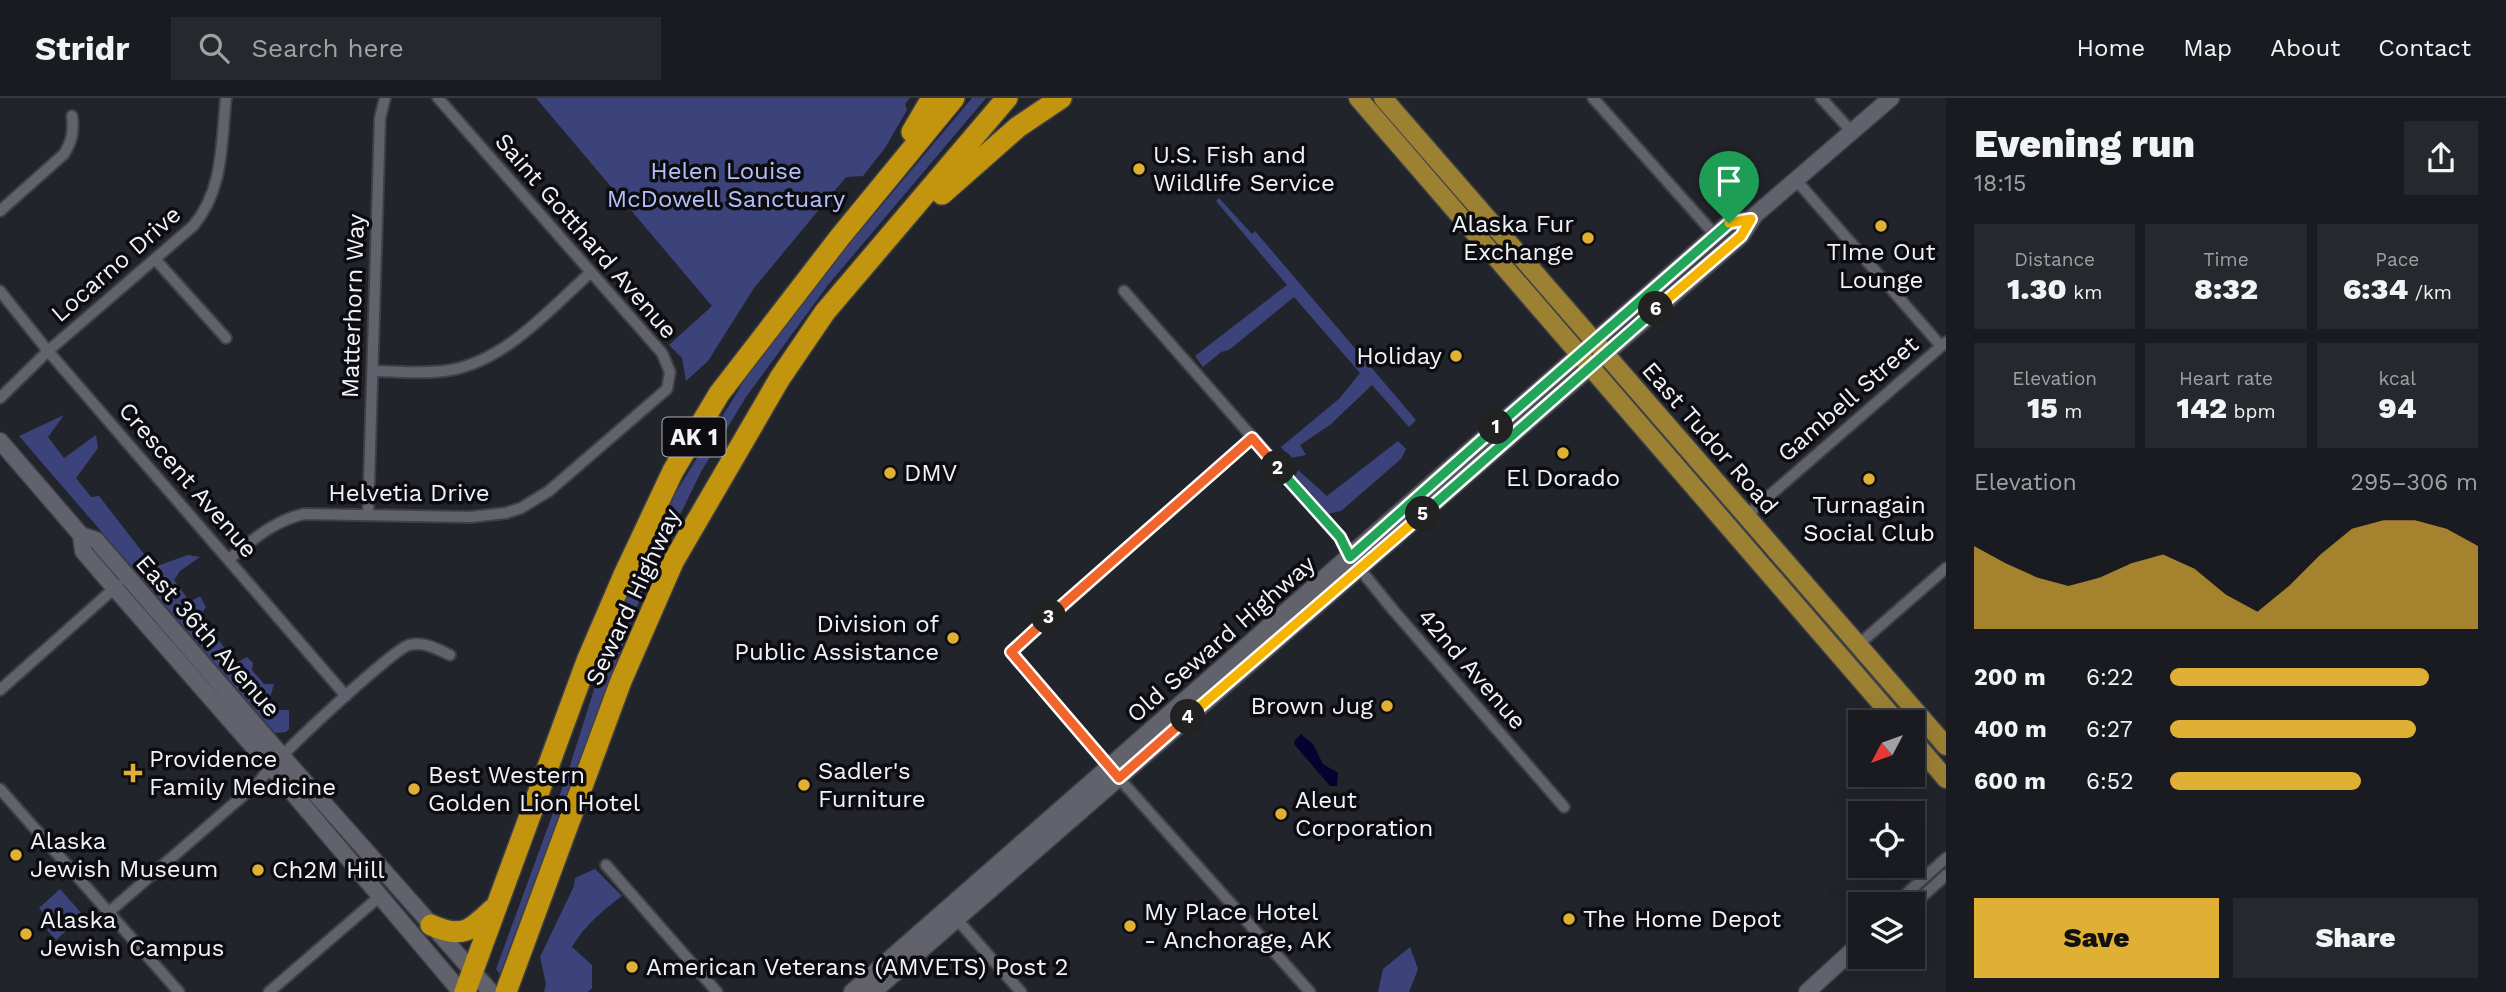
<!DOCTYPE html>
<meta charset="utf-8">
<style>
body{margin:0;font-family:"Work Sans",sans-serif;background:#27282d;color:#f1f3f6;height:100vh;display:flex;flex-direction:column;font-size:26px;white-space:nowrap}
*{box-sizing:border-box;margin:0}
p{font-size:23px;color:#9fa1a5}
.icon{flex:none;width:38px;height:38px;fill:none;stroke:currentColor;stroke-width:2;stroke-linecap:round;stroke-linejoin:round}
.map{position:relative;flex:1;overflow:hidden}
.details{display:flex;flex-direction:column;background:#1a1b20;width:560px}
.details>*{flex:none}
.needle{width:46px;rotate:229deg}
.controls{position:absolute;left:1848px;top:612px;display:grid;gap:14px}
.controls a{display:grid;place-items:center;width:77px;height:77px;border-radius:0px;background:#1a1b20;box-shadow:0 7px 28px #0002,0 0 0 2px #38393e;font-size:35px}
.pin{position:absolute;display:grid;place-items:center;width:60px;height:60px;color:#fff;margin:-72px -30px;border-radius:50% 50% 50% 0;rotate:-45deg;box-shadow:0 0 7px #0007}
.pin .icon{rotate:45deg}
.km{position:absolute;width:35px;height:35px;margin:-18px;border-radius:50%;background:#222;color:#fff;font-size:19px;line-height:35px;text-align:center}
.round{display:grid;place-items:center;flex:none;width:74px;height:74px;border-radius:0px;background:#27282d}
.overview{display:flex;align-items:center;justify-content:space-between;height:119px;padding:0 28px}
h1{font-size:38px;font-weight:800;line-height:52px}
.metrics{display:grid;grid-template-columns:repeat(3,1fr);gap:10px;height:119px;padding:7px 28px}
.metrics div{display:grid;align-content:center;border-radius:0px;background:#27282d;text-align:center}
.metrics b{font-size:30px;font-weight:800}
.metrics small{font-size:19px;font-weight:400}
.metrics p{font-size:19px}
.chart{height:196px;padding:14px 28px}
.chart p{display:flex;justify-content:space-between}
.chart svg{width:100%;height:126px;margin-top:7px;fill:#e0b034;opacity:.7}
.primary-button{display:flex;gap:14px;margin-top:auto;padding:14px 28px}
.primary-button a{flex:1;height:80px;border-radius:0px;background:#e0b034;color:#111;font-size:28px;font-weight:800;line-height:80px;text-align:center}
.primary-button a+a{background:#27282d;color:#f1f3f6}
ul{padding:0 28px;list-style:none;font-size:23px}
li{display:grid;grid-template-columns:112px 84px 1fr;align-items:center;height:52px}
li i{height:18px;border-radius:9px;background:#e0b034}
header{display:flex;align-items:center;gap:42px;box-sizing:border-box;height:98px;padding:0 35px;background:#1a1b20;border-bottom:2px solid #38393e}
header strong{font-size:33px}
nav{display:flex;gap:38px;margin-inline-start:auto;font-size:24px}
.search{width:490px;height:63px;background:#27282d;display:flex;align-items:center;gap:18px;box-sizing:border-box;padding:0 24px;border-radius:0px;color:#9fa1a5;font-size:26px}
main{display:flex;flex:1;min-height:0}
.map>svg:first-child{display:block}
.green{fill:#3c437b}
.water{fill:#06022f}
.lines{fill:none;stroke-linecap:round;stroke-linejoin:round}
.street-casing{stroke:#3e4046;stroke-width:14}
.secondary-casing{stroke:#3e4046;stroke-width:19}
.primary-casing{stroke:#3e4046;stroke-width:21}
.highway-casing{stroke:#3e4046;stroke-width:24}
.street{stroke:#61626b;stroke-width:10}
.secondary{stroke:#61626b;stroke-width:16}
.primary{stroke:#9c8133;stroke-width:18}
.highway{stroke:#c3950e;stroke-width:21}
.split-1-casing{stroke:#fff;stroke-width:14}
.split-2-casing{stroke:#fff;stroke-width:14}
.split-3-casing{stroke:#fff;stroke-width:14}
.split-4-casing{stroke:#fff;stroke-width:14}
.split-5-casing{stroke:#fff;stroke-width:14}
.split-6-casing{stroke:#fff;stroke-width:14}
.split-7-casing{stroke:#fff;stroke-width:14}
.split-1{stroke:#22a559;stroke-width:9}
.split-2{stroke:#22a559;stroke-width:9}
.split-3{stroke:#f0652b;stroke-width:9}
.split-4{stroke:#f0652b;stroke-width:9}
.split-5{stroke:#f5b400;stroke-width:9}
.split-6{stroke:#22a559;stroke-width:9}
.split-7{stroke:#f5b400;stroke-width:9}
.poi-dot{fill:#e0b034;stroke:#0d0d11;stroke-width:2.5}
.labels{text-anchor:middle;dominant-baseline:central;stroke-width:7;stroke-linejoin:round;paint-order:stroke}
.shield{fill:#0d0d11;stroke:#adaeb3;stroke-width:2}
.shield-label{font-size:23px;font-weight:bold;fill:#f1f3f8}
.poi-label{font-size:24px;fill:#f1f3f8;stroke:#0d0d11;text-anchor:start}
.park-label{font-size:24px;fill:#b5c0fb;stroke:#0d0d11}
.street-label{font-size:24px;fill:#f1f3f8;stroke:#0d0d11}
</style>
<header>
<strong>Stridr</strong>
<div class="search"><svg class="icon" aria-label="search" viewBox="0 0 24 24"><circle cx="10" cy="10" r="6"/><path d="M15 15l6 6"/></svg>Search here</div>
<nav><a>Home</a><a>Map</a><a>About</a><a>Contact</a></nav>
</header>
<main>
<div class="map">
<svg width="1946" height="894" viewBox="0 0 1946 894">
<rect width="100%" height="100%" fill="#22242b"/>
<path class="green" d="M536,0h374l-5,6 2,6 -22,38 -22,28 -17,1 -92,111 -46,73 -22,20 -4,-23 -13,-13 43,-39z
M972,0h14l-158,187 -82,112 -44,73 -58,118 -144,386 -4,-5 72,-197 54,-171 45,-94 83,-136 64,-85z
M1219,100l33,36 3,-3 161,189 -7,7 -37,-42 -42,40 -30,20 6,10 -16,3 -9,-11 59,-49 20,-25 -66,-76 -65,53 -8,2 -18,15 -8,-11 92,-71 -71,-84z
M64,317l-16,22 16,21 32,-23 2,13 -22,30 15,19 8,-1 55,71 34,-12 12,2 -20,14 -6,9 16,22 10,-6 6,11 -6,9 36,47 11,-6 6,6 -1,7 12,14h10l-4,14 10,12h9v19l-3,3 -11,1 -256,-297z
M1398,343l8,8 -5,10 -60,52 -14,3 -34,-34 5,-10 29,26z
M595,771l27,27c-20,15 -37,29 -50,51l20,18v23l-4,4h-44l2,-8 -6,-27 34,-71 1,-8z
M60,791l23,26 -27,25 -9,-10 6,-6 -14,-16z
M1410,849l8,22 -9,23h-31l5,-23z"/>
<path class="water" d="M1301,636l12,10 10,20 15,9 -1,13h-7l-36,-42 1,-4z"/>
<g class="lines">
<defs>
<path id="street" d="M1593,0l122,137
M1821,0l31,34
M1796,82l145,166
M0,113l64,-57c8,-13 10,-23 8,-38
M155,161l71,79
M0,193l48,60 298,345
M1124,193l216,246 10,20 44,54 170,196
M373,273c23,0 48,3 71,0 59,-7 105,-61 147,-99
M0,300l48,-47 145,-125c31,-36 28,-83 33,-128
M1252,340l-241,214 98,115 201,225
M368,417l12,-397 5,-20
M1746,418l200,-174
M229,461c24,-19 44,-38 75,-45l166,3 36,-4 15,-5 28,-17 118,-102 3,-17 -8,-19 -224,-255
M1858,547l88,-77
M0,592l118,-105
M0,691l179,203
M606,767l111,127
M1894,807l52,-47
M1913,807l33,-30
M109,814l151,-131c9,-17 133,-132 149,-136 15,-4 28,4 41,10
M954,818l67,76
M1854,851l6,-14
M269,894l110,-95"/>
<path id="secondary" d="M0,343l81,94 2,16 23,27 164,188 191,226
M81,437l15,5 186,216 209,236
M852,894l877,-769 22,-4
M873,894l868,-756 14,-21 136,-117
M1807,894l47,-43"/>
<path id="primary" d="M1358,0l540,625
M1383,0l563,648
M1913,642l33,39"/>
<path id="highway" d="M912,34l20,-34
M942,96l76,-67 43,-29
M431,827c31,14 39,6 62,-16
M465,894l122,-331 37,-86 49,-104 46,-77 121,-157 114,-139
M506,894l115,-311 52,-119 107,-184 45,-66 182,-214"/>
</defs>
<use href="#street" class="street-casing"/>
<use href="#secondary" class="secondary-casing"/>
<use href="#primary" class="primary-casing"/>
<use href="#highway" class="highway-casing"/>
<use href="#street" class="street"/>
<use href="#secondary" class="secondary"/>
<use href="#primary" class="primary"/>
<use href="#highway" class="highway"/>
</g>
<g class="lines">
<defs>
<path id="split-1" d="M1496,329l233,-204"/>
<path id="split-2" d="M1278,370l62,69 10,20 146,-130"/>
<path id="split-3" d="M1049,519l203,-179 26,30"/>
<path id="split-4" d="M1049,519l-38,35 108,126 69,-61"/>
<path id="split-5" d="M1188,619l235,-203"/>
<path id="split-6" d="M1423,416l233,-205"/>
<path id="split-7" d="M1656,211l85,-73 10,-17 -22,4"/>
</defs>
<use href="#split-1" class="split-1-casing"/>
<use href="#split-2" class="split-2-casing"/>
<use href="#split-3" class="split-3-casing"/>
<use href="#split-4" class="split-4-casing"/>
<use href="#split-5" class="split-5-casing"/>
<use href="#split-6" class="split-6-casing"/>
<use href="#split-7" class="split-7-casing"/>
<use href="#split-1" class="split-1"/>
<use href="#split-2" class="split-2"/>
<use href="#split-3" class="split-3"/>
<use href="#split-4" class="split-4"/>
<use href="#split-5" class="split-5"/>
<use href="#split-6" class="split-6"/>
<use href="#split-7" class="split-7"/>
</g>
<g class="poi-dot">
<circle cx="1139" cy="71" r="7"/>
<circle cx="1881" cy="128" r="7"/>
<circle cx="1588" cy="140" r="7"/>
<circle cx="1456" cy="258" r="7"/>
<circle cx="1563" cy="355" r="7"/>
<circle cx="890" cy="375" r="7"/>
<circle cx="1869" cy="381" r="7"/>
<circle cx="953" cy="540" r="7"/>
<circle cx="1387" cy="608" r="7"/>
<path d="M129.5 664.5h7v7h7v7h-7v7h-7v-7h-7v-7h7z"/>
<circle cx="804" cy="687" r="7"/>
<circle cx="414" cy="691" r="7"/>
<circle cx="1281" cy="716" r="7"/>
<circle cx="16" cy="757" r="7"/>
<circle cx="258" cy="772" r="7"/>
<circle cx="1569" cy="821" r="7"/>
<circle cx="1130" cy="828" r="7"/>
<circle cx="26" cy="836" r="7"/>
<circle cx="632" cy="869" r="7"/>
</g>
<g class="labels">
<rect class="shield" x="662.5" y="319.5" width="63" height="39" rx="5"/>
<g class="shield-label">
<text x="694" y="339">AK 1</text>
</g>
<g class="poi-label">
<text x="1153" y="57">U.S. Fish and<tspan x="1153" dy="28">Wildlife Service</tspan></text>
<text x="1574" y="126" text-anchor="end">Alaska Fur<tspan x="1574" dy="28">Exchange</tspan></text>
<text x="1881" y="154" text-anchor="middle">TIme Out<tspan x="1881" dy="28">Lounge</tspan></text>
<text x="1442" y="258" text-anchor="end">Holiday</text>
<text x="904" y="375">DMV</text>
<text x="1563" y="380" text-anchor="middle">El Dorado</text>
<text x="1869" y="407" text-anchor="middle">Turnagain<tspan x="1869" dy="28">Social Club</tspan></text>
<text x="939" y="526" text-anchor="end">Division of<tspan x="939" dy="28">Public Assistance</tspan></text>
<text x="1373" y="608" text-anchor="end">Brown Jug</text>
<text x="149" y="661">Providence<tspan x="149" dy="28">Family Medicine</tspan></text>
<text x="818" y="673">Sadler's<tspan x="818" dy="28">Furniture</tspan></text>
<text x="428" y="677">Best Western<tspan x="428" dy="28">Golden Lion Hotel</tspan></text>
<text x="1295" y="702">Aleut<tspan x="1295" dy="28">Corporation</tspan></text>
<text x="30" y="743">Alaska<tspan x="30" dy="28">Jewish Museum</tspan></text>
<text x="272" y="772">Ch2M Hill</text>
<text x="1144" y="814">My Place Hotel<tspan x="1144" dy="28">- Anchorage, AK</tspan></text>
<text x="1583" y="821">The Home Depot</text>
<text x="40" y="822">Alaska<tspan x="40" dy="28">Jewish Campus</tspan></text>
<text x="646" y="869">American Veterans (AMVETS) Post 2</text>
</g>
<g class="park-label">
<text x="726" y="73">Helen Louise<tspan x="726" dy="28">McDowell Sanctuary</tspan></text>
</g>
<g class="street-label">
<text transform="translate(586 138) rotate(49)">Saint Gotthard Avenue</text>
<text transform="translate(116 166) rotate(-41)">Locarno Drive</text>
<text transform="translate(353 208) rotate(-88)">Matterhorn Way</text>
<text transform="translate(1848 301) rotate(-41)">Gambell Street</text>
<text transform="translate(1710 340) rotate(49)">East Tudor Road</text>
<text transform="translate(188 382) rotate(49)">Crescent Avenue</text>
<text x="409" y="395">Helvetia Drive</text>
<text transform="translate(633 499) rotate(-65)">Seward Highway</text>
<text transform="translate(208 538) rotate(49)">East 36th Avenue</text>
<text transform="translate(1221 541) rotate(-41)">Old Seward Highway</text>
<text transform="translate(1472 571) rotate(49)">42nd Avenue</text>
</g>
</g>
</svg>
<div class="controls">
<a><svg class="needle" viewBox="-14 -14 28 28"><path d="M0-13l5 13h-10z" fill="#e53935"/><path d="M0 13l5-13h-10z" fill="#9fa1a5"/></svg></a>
<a><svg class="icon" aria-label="locate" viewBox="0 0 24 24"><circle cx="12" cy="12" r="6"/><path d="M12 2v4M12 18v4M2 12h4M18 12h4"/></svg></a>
<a><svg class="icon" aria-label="layers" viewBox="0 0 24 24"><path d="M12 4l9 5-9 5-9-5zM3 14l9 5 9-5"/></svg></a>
</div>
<div class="pin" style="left:1729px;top:125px;background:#1e9e55"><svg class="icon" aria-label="arrive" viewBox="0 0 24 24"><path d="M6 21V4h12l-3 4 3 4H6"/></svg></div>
<b class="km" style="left:1496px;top:329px">1</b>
<b class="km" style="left:1278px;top:370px">2</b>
<b class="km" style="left:1049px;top:519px">3</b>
<b class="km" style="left:1188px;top:619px">4</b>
<b class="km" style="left:1423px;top:416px">5</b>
<b class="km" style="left:1656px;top:211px">6</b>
</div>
<section class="details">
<div class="overview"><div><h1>Evening run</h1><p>18:15</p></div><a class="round"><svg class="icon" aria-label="share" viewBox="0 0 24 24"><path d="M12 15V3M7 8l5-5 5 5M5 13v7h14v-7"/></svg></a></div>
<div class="metrics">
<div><p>Distance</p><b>1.30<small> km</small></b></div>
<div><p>Time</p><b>8:32</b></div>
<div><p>Pace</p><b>6:34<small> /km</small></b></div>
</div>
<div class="metrics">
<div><p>Elevation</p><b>15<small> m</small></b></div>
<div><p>Heart rate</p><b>142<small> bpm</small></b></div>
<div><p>kcal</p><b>94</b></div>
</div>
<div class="chart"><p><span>Elevation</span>295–306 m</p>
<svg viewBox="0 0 160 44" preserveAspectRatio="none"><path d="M0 44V15L10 21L20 26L30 29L40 26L50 21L60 18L70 23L80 32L90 38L100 29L110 18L120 9L130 6L140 6L150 9L160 15V44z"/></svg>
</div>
<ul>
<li><b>200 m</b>6:22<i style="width:84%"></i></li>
<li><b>400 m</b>6:27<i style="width:80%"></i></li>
<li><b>600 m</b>6:52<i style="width:62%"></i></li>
</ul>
<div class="primary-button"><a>Save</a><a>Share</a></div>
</section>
</main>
